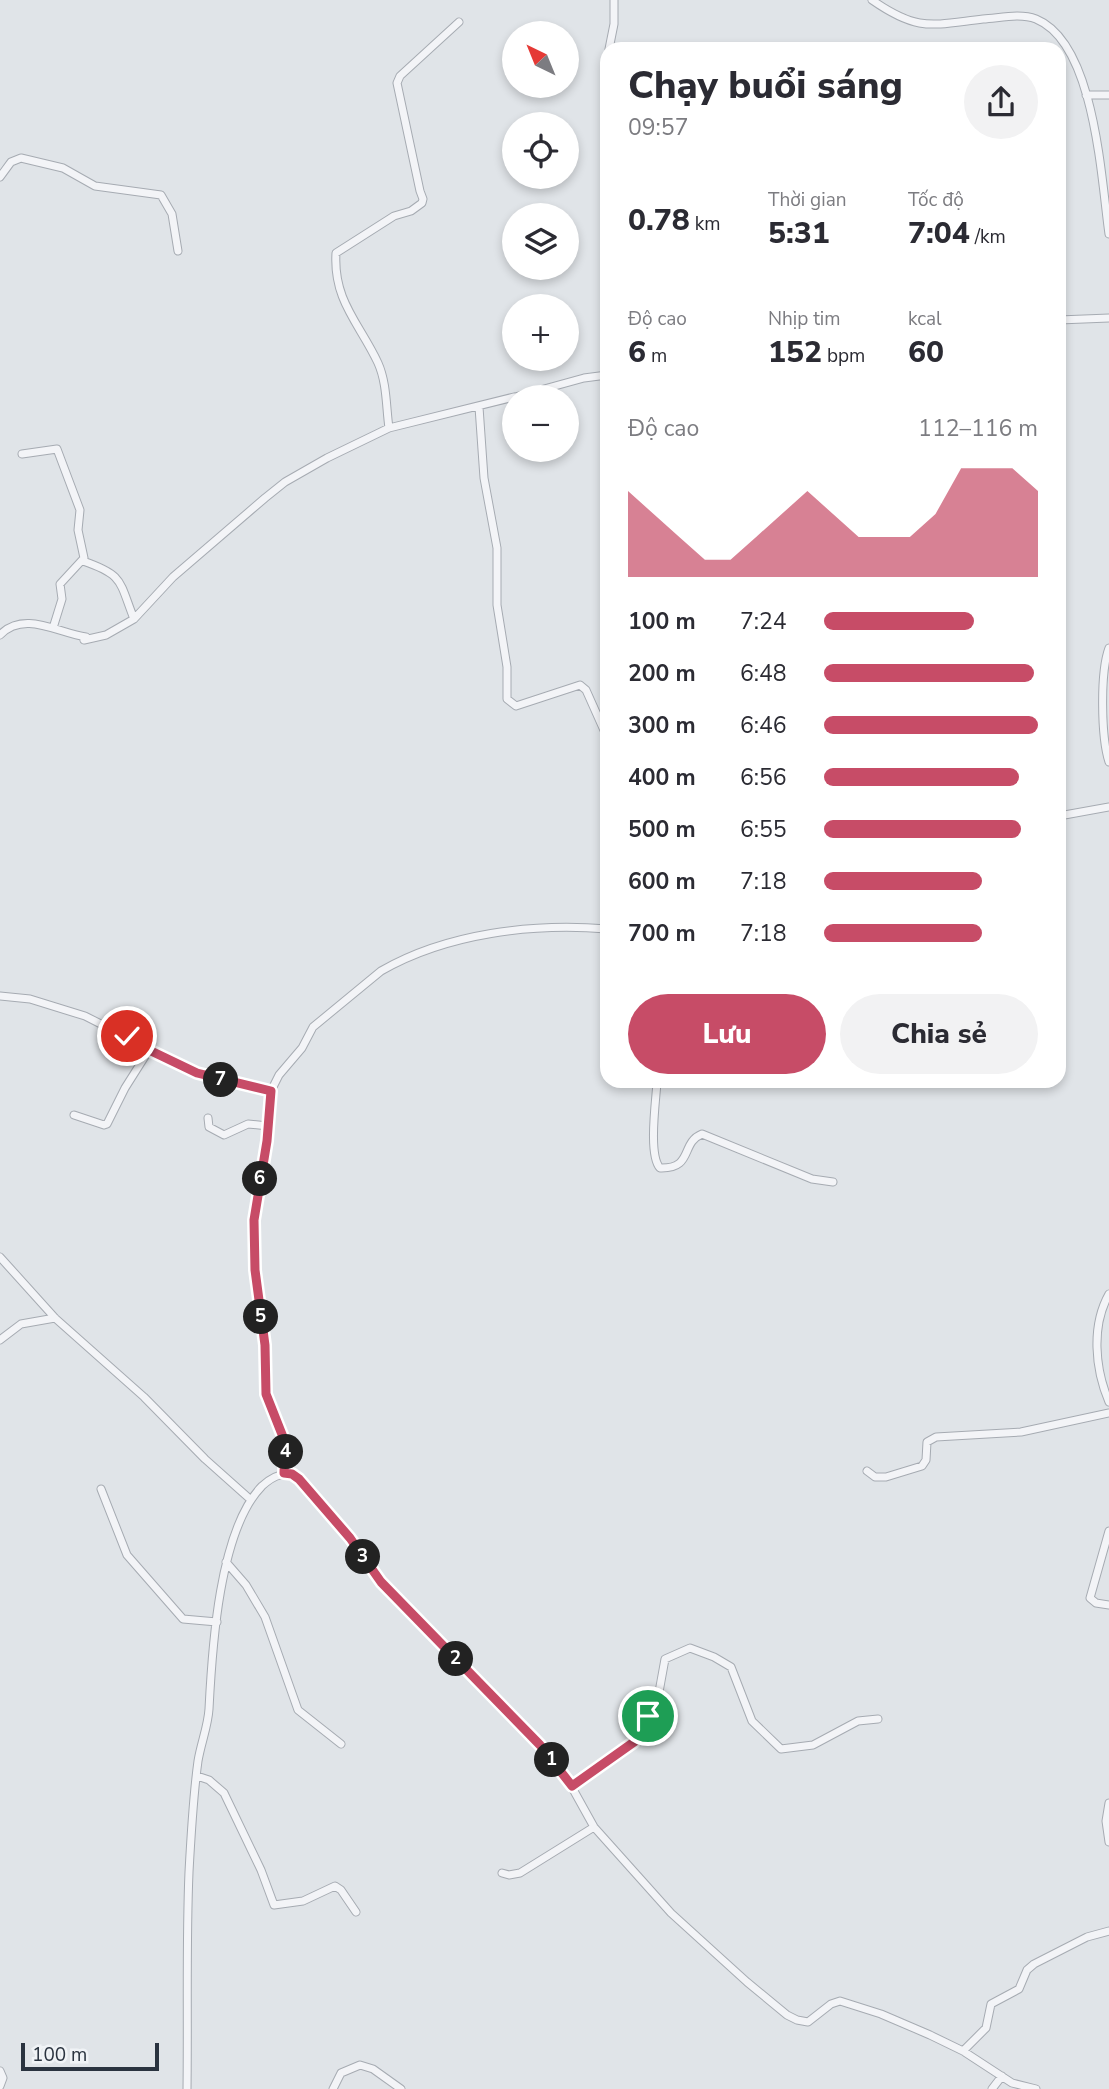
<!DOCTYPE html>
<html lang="vi">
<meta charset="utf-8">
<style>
body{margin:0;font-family:"Nunito Sans",sans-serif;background:#f2f2f3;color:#2b2b33;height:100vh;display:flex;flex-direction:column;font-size:26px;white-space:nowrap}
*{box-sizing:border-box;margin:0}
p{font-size:23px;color:#7c7c81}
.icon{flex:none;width:38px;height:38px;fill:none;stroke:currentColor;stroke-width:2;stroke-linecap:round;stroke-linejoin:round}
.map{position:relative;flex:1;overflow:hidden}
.details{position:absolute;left:600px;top:42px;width:466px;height:1046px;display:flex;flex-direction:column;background:#fff;border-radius:21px;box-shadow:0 4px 10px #0003}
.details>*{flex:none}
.needle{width:46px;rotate:317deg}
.fabs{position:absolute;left:502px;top:21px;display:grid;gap:14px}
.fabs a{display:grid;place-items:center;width:77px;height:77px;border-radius:50%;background:#fff;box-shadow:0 4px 10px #0003;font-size:35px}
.scale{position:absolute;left:21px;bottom:18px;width:138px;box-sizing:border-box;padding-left:7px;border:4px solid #2a333f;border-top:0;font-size:19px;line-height:24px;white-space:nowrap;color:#2a333f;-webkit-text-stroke:5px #f0f3f6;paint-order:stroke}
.pin{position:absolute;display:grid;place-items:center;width:60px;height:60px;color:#fff;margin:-30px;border:4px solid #fff;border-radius:50%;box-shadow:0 2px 7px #0007}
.km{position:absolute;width:35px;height:35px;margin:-18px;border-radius:50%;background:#222;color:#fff;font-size:19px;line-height:35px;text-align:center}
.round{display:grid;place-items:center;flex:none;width:74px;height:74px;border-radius:37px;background:#f2f2f3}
.summary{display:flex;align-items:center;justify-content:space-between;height:119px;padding:0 28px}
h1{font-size:38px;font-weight:800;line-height:52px}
.metrics{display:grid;grid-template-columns:repeat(3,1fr);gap:10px;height:119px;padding:7px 28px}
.metrics div{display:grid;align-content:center}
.metrics b{font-size:30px;font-weight:800}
.metrics small{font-size:19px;font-weight:400}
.metrics p{font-size:19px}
.chart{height:196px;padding:14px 28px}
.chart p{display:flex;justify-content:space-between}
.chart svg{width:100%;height:126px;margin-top:7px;fill:#c74c67;opacity:.7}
.button{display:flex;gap:14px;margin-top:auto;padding:14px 28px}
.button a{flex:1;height:80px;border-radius:42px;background:#c74c67;color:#fff;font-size:28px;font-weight:800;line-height:80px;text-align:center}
.button a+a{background:#f2f2f3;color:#2b2b33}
ul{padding:0 28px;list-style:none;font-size:23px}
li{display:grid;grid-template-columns:112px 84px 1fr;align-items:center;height:52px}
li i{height:18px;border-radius:9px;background:#c74c67}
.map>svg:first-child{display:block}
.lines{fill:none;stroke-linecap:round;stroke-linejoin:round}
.street-casing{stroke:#a6abb2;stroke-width:9}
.street{stroke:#f3f4f7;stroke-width:7}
.route-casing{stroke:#fff;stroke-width:14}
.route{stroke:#c74c67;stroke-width:9}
</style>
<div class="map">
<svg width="1109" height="2089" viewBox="0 0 1109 2089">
<rect width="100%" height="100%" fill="#e0e4e8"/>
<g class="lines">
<defs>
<path id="street" d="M872,0c46,32 59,25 111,19 17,-1 37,-6 53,0 59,24 65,159 73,215
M609,49l5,-25v-24
M1086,95h23
M0,177l11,-15 10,-4 42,10 32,18 66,9 11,19 6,37
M1059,320l50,-2
M515,397l69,-19 23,-3
M479,407l5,71 13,70v57l10,62v32l9,7 64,-21 6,5 21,47
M389,428c-3,-21 -2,-45 -11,-65 -18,-39 -45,-62 -42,-110l58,-37 17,-5 11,-8 1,-4 -3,-8 -23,-108 3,-7 59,-54
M22,454l35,-5 23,61 -2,20 6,28 -24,26 2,15 -9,29
M83,561c41,14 36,20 51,58
M0,635c24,-25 58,-2 86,2l-2,3 22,-5 28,-16 39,-42 92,-79 20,-16 42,-24 62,-30 125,-31
M1109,648c-9,24 -8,89 0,114
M1059,816l50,-9
M0,996l30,3 55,17 112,57 74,18
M657,1082c-1,18 -9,73 3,86 34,1 20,-25 42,-34l110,45 21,3
M74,1115l30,10 3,-1 18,-36 24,-38
M208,1118l1,9 15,8 24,-11 20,2
M0,1257l55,61 89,79 61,62 46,41
M1109,1294c-18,32 -14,75 0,108
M0,1340l21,-16 34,-6
M867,1471l8,6h11l36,-11 4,-6 1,-18 9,-5 85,-5 88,-19
M284,1473l1,-31 -19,-48 -1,-49 -10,-75 -1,-50 13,-79 4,-50 8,-16 23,-27 11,-21 68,-56c66,-38 152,-48 226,-42
M101,1489l26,66 56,64 34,3
M1109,1531l-19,67 6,5 13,2
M226,1562l20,23 19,32 33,93 43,34
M197,1776l12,4 15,13 37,77 13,35 29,-4 32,-15 6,4 15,22
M572,1786l65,-47 22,-47 6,-33 25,-11 24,9 17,10 21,54 29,28 32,-4 45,-24 20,-2
M1109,1803l-3,18 3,21
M502,1873l7,2 11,-2 74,-46
M963,2051l23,-23 5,-24 28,-15 8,-19 7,-6 53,-27 22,-6
M0,2071l3,7 -3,8
M187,2089c1,-72 -1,-145 2,-217 2,-37 4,-75 9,-111 3,-18 10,-35 11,-52 3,-60 10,-179 53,-223 12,-11 24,-16 37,-7l51,59 31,44 159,163 29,37 25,45 77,86 76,69 40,33 10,5 11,2 23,-18 9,-3 41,13 49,21 33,16 49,32 24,6
M333,2089l8,-16 19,-8 13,4 28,20
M992,2089l10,-13"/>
</defs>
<use href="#street" class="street-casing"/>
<use href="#street" class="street"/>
</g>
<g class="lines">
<defs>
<path id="route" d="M127,1036l22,14 48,23 74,18 -4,50 -13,79 1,50 10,75 1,49 19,48 -1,31 8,1 7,5 51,59 31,44 159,163 32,41 62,-44 6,-7 8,-19"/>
</defs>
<use href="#route" class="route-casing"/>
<use href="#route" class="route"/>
</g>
</svg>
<div class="fabs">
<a><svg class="needle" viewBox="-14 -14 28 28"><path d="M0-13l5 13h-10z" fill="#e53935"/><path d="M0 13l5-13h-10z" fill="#7c7c81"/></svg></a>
<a><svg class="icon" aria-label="locate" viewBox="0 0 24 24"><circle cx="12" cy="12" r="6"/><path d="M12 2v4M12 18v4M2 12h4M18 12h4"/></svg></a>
<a><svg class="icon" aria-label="layers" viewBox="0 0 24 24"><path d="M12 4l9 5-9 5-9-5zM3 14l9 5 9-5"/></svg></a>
<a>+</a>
<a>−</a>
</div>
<div class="scale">100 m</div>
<div class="pin" style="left:648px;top:1716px;background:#1e9e55"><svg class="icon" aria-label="arrive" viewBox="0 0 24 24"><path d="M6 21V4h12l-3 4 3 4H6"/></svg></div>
<div class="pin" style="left:127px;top:1036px;background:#d93025"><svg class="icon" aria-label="check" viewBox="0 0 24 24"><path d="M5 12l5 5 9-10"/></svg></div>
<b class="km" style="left:552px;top:1760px">1</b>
<b class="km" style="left:456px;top:1659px">2</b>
<b class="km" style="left:363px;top:1557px">3</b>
<b class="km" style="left:286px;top:1452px">4</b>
<b class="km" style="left:261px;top:1317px">5</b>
<b class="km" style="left:260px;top:1179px">6</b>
<b class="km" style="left:221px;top:1080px">7</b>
<section class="details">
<div class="summary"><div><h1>Chạy buổi sáng</h1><p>09:57</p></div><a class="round"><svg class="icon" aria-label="share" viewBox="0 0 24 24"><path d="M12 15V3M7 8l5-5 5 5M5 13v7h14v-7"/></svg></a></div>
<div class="metrics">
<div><b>0.78<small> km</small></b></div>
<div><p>Thời gian</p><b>5:31</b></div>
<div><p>Tốc độ</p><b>7:04<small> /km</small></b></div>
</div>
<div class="metrics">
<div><p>Độ cao</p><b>6<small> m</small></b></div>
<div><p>Nhịp tim</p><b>152<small> bpm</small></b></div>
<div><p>kcal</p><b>60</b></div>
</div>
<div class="chart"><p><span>Độ cao</span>112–116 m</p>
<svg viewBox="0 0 160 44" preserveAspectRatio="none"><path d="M0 44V14L10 22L20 30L30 38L40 38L50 30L60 22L70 14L80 22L90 30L100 30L110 30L120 22L130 6L140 6L150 6L160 14V44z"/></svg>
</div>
<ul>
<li><b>100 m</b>7:24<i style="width:70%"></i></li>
<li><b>200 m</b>6:48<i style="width:98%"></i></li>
<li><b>300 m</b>6:46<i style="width:100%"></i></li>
<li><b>400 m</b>6:56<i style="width:91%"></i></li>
<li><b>500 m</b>6:55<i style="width:92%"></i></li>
<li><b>600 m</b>7:18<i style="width:74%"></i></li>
<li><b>700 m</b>7:18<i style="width:74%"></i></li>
</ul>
<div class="button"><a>Lưu</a><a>Chia sẻ</a></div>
</section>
</div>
